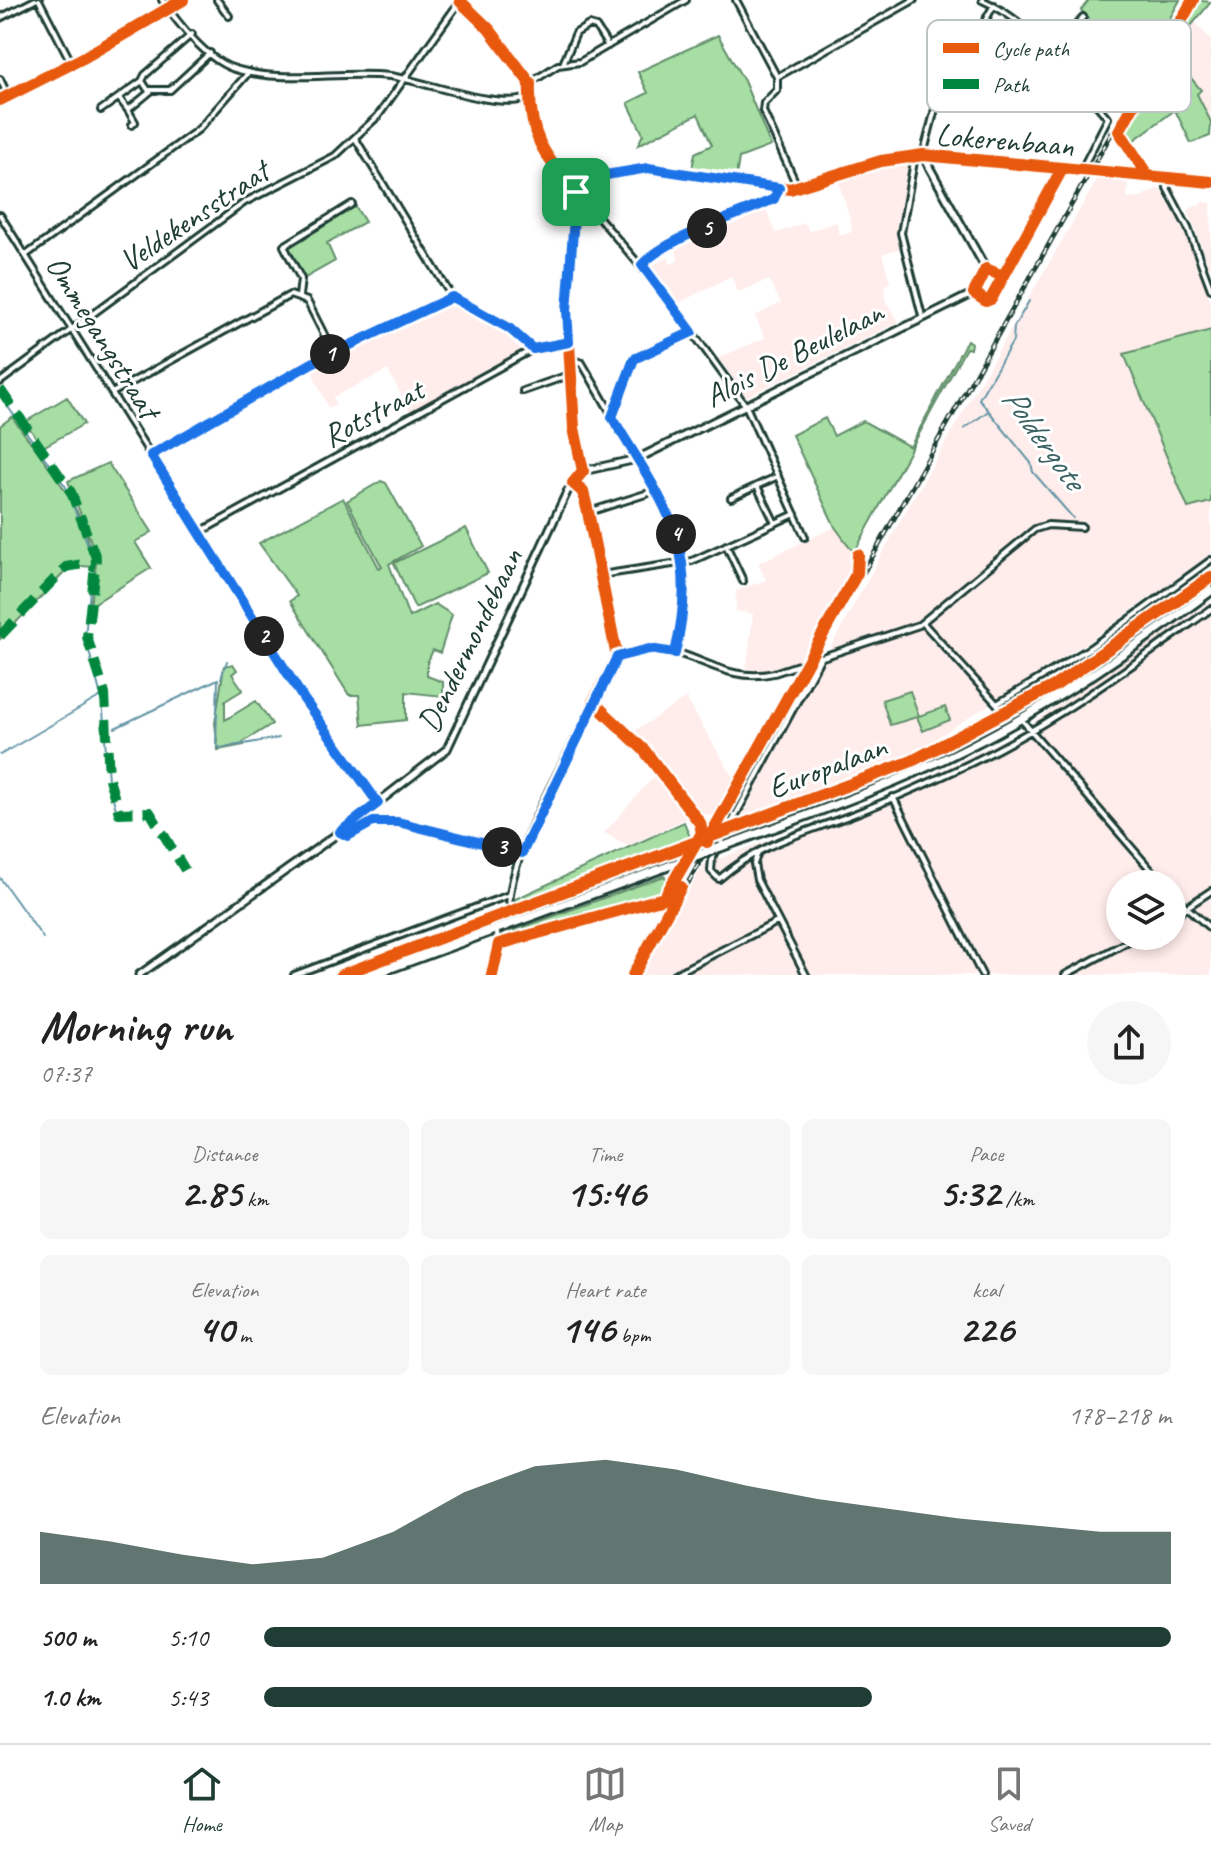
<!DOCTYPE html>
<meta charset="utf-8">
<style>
body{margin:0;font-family:Caveat,sans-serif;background:#f6f6f6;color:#222;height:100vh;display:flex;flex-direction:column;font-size:30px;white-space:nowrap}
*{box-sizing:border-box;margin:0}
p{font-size:26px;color:#767676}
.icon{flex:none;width:44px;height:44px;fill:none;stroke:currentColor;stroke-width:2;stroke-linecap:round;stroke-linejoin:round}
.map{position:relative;height:975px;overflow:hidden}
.details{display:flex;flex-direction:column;background:#fff;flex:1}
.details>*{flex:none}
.buttons{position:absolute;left:1106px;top:870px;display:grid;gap:16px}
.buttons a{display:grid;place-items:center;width:80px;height:80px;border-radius:50%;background:#fff;box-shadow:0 4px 12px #0003;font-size:40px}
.pin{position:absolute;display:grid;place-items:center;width:68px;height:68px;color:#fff;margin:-34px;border-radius:16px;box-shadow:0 4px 12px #0006}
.km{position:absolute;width:40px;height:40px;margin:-20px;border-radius:50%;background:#222;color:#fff;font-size:22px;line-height:40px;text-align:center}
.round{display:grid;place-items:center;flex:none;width:84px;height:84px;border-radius:42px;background:#f6f6f6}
.head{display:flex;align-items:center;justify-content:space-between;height:136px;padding:0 40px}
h1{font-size:44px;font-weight:700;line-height:60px}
.metrics{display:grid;grid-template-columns:repeat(3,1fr);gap:12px;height:136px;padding:8px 40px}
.metrics div{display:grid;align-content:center;border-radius:12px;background:#f6f6f6;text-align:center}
.metrics b{font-size:40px;font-weight:700}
.metrics small{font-size:22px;font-weight:400}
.metrics p{font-size:22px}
.chart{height:224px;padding:16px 40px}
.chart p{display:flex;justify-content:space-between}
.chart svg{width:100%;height:144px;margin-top:8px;fill:#1f3d34;opacity:.7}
ul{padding:0 40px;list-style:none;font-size:26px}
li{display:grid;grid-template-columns:128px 96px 1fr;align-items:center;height:60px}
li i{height:20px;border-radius:10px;background:#1f3d34}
.menu{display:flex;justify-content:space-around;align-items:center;height:112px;border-top:2px solid #e0e0e0;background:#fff;font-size:22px;color:#767676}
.menu a{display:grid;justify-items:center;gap:4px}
.menu .selected{color:#1f3d34}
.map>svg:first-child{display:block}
.built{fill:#ffedeb;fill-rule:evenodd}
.green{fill:#a6dea3;stroke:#628e6c;stroke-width:2}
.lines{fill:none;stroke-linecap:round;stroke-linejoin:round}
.stream{stroke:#6495a6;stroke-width:2}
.minor-casing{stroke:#1f3d34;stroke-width:10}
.tertiary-casing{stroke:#1f3d34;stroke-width:11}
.trunk-casing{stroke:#1f3d34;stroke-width:13}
.minor{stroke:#fff;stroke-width:4}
.tertiary{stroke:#fff;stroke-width:5}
.trunk{stroke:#fff;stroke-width:7}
.rail-casing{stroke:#1f3d34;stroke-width:5}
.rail{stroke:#fff;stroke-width:2;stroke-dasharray:6;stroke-linecap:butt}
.trunk-bridge-casing{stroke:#1f3d34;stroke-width:13;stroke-linecap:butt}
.trunk-bridge{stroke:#fff;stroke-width:7}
.quiet{stroke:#00873e;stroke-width:10;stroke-dasharray:20 10;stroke-linecap:butt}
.cycleway-casing{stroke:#fff;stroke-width:17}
.cycleway{stroke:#e8590c;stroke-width:12}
.route-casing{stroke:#fff;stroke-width:16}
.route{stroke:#1a73e8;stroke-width:10}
.labels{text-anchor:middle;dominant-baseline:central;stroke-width:6;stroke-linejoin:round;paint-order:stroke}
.street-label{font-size:32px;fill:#1f3d34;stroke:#fff}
.water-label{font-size:34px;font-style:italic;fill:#3c6264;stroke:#fff}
.key{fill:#fff;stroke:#bcc5c2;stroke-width:2}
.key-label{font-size:22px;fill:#1f3d34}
</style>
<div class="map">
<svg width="1211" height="975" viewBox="0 0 1211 975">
<rect width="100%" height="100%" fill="#fff"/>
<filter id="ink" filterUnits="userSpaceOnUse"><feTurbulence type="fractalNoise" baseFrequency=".0125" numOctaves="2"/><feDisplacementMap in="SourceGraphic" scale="16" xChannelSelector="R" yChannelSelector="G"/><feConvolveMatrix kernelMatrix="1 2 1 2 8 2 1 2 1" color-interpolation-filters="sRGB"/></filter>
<g filter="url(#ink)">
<path class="built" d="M1194,21l17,19v82l-14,-29 4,-2 -33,-39z
M909,161l2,2 -15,67 5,18 -19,6 8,28 -5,4v14l14,22 -153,75 -28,-39 47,-20 -10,-22 26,-13 -12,-23 -31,12 -7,-16 -54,28 -26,-38 17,-9 3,7 7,-3 -2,-14 89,-40 11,26 29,-10 4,8 27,-9 4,13 10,-2 2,-6 -14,-48z
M1098,178l30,2 -1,18h11l21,-10 21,32 31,82v28l-87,24 65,154 22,-6v52l-122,87 -187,119 -167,60 164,-297z
M1203,202l8,1v69l-23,-62z
M449,304l75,42 -5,1 1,6 -110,59 -22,-42 -55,27 3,7 -8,4 -17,-39z
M835,527l18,26 11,7 -56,98 -36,11 -26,3 7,-58 -17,-3v-20l30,-11 -8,-17z
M1211,601v374h-570l63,-111 184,-68 129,-63zM1120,884h52v52h-52z
M686,698l51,86 -18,28 -8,3h-11l-67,-83z
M656,774l33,43 -61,29 -24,-13z"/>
<path class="green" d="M1089,0h91l-54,97 -6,-6 -6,6 -5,-5 -9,8 -5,-7 21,-18 13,7 15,-27 -22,-14 -11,4 -4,-4 -26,-31z
M1194,0l17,2 -42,50 32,38 -4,4 14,28 -1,14 -19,7 -16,-33 -45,33 -9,-12z
M718,35l26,46 27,65 -32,12 -3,19 -44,-8 3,-16 17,-8 -14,-31 -60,31 5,-11 -15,-31 20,-10 -10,-21z
M355,206l10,16 -38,21 8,18 -32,18 -17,-33z
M1211,330v172l-23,6 -64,-154z
M967,340l4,3 -1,6 -4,-1 -112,205 -19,-26 -43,-92 33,-17 9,18 29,-15 47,26z
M67,397l17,27 -41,23 -18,-25z
M12,417c32,45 77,92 81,150l-11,-1 -16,5 -66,68v-213z
M108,463l44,69 -17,10 16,26 -61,38 7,-49 -29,-76z
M381,481l5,2 35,63 -32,18 20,53 26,-13 17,11 -12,38 -7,-3 -6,13v13l16,6v14l-37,-4v28l-44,5 -3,-30h-10l-59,-94 7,-5 -38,-53 84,-45 36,70 3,-1 -35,-66z
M466,528l22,45 -73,35 -21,-45z
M233,664l4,6 -5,4 11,16 -18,11v19l31,-19 16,23 -29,18 1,3 -26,5 -3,-27 9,-57z
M910,691l9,25 26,-9 5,13 -27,11 -6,-14 -27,8 -8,-25z
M684,822l6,15 -11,6 -162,59 -4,-2z
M664,876l6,7 -11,13 -151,44 -5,-2 7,-6z"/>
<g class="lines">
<path class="stream" d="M1029,301l-15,26 -1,14 -34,58 52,64 2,9 40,46
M0,396l66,91 28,74
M964,429l23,-17
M221,678l6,-17
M102,696l6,84 9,33
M115,728l103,-49 -2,65 4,4 59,-10
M0,755l101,-59 -16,-60 7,-63
M0,878l43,60"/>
<defs>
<path id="minor" d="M39,0l33,64
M162,0c15,22 44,59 70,68 50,17 107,2 158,8 35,5 105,34 138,22
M217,0l12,16
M736,0l41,77v13l-13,13 -1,8 35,77
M982,0c51,22 90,77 126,118l-26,51
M460,1l29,28 41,54
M0,18l35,-18
M192,34l-47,41 -3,6 6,9h22l40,-37
M1060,44l23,-27
M563,64l13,-31 13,-8 7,2 12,19
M1069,74l34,-28
M777,77l137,-77
M0,79l8,17
M530,83l28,-18 22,-3 106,-62
M530,83c-2,52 13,71 46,109
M119,98l9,12 23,-19
M101,110l41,-29
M128,110l7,12 -3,3
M1121,129l-1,5 28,42
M355,138l97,159 57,31 24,21
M915,156l-14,77 21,83
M1167,178v10l21,40 23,61
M576,192l30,-17 42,-7 142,21 91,-28 42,-6 12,-46 59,-104
M576,192l-9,118 7,118 9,43
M578,205l12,2 76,89 80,110 59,131
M0,215l303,483 75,105
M26,255l173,-126 50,-57
M642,265c22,-26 98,-52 132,-66l5,-11
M299,296l2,-17 -17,-33 68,-42
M570,359l12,4 81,140 17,42 5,49 -10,59
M0,382l245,-180 90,-46 43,-40 82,-115
M523,391l46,-16
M112,393l178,-98 17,6 26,51
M612,416l22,-57 58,-27
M151,455l161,-92 140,-66
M757,486l18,37
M731,498l47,-22
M589,512l66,-21
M200,532l333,-183 36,-7
M726,545l17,36
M601,575l91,-14 103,-47
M923,623l82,90
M617,657c16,-4 31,-11 49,-7 39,8 65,33 108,23l145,-48 116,-96 13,-4 34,2
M820,659l-108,200 -1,12 8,8c42,-37 84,-45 135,-65 39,-15 79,-33 117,-51 86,-42 163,-99 240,-154
M997,704l93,-56 121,-88
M1021,719l142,165
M893,797l89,178
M367,811l6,11h25l124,31
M341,832l7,4 25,-14
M758,852l-4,12 3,16 49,95
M1172,894l39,35
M510,912c-9,-53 81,-197 106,-249l-28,-151 -5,-20 -10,-9
M1172,917l39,-26
M499,944l165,-46 38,-65 -2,-10 -56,-73 -51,-48
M294,975l215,-80
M492,975l7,-31 -3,-15
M673,975l104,-53
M1065,975l73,-39"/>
<path id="tertiary" d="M0,100l83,-42 100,-58
M923,155l288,27
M923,156l63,113
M986,269l17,7
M974,293l12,8 5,-2 71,-130
M974,293l12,-24
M139,975l201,-143 107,-83 120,-257 16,-21 54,-12 337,-166"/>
<path id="trunk" d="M729,832c103,-38 205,-76 301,-131 64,-36 122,-81 181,-124
M721,847c84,-31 169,-60 249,-101 86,-43 163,-98 241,-155
M341,975l349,-129
M372,975l310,-114"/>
</defs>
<use href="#minor" class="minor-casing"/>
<use href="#tertiary" class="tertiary-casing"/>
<use href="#trunk" class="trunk-casing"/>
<use href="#minor" class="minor"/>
<use href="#tertiary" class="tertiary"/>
<use href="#trunk" class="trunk"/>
<defs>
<path id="rail" d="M636,975l551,-975"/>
</defs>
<use href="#rail" class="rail-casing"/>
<use href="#rail" class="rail"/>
<defs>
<path id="trunk-bridge" d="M690,846l39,-14
M682,861l39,-14"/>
</defs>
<use href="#trunk-bridge" class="trunk-bridge-casing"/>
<use href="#trunk-bridge" class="trunk-bridge"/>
<path class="quiet" d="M0,389l71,103 25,66 -9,79 18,57 4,85 10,34 31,-1 35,58
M0,636l66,-69 17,-3 12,3"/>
<defs>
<path id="cycleway" d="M460,1l29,28 41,54c-2,52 13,71 46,109
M0,100l83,-42 100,-58
M1148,176l-29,-45 74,-131
M576,192l30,-17 42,-7 142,21 91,-28 42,-6 288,27
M1003,276l-17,-7 -12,24 12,8 5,-2 71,-130
M707,842l150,-269 1,-18
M341,975l571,-214 144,-76 155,-108
M492,975l7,-31 165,-46 38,-65 -2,-10 -56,-73 -51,-48 24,-45 -29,-145 -5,-20 -10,-9 10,-12 -9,-43 -7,-118 9,-118
M633,975l48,-88"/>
</defs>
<use href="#cycleway" class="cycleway-casing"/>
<use href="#cycleway" class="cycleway"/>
</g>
</g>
<g class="lines" filter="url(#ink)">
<defs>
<path id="route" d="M648,168l131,20 -5,11c-33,15 -110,40 -132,66l50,67 -58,27 -22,58c53,89 89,127 63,236l-26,-4 -32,8 -95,196 -124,-31h-25l-25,14 -8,-4 38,-29 -75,-105 -152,-243 161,-92 140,-66 57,31 24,21 36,-7 -2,-32 9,-118 30,-17z"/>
</defs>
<use href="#route" class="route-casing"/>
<use href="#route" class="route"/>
</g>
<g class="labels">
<g class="street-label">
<text transform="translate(1005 140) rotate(5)">Lokerenbaan</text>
<text transform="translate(194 216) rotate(-34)">Veldekensstraat</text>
<text transform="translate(103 337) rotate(58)">Ommegangstraat</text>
<text transform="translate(794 354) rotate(-27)">Alois De Beulelaan</text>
<text transform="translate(373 413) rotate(-28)">Rotstraat</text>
<text transform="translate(470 640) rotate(-64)">Dendermondebaan</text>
<text transform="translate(827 767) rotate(-21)">Europalaan</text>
</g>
<g class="water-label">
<text transform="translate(1044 438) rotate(54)">Poldergote</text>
</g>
</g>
<rect x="927" y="20" width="264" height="92" rx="12" class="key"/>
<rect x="943" y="43" width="36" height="10" fill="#e8590c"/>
<rect x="943" y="79" width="36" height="10" fill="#00873e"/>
<g class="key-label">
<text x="993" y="56">Cycle path</text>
<text x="993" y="92">Path</text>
</g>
</svg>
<div class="buttons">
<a><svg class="icon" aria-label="layers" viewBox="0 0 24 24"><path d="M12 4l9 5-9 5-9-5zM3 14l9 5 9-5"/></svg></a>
</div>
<div class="pin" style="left:576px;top:192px;background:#1e9e55"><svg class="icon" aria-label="arrive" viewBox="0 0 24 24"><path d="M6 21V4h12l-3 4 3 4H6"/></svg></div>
<b class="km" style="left:330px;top:354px">1</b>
<b class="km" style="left:264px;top:636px">2</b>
<b class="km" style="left:502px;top:847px">3</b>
<b class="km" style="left:676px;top:534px">4</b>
<b class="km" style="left:707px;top:228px">5</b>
</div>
<section class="details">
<div class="head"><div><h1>Morning run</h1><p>07:37</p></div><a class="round"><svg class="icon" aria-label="share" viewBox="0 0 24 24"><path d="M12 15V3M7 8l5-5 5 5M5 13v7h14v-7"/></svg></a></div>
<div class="metrics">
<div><p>Distance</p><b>2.85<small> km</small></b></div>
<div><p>Time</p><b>15:46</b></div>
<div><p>Pace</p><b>5:32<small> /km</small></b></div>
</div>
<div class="metrics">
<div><p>Elevation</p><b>40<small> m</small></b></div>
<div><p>Heart rate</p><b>146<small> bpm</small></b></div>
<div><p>kcal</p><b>226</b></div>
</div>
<div class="chart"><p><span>Elevation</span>178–218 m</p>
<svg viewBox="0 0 160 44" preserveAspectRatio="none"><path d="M0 44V28L10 31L20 35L30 38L40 36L50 28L60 16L70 8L80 6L90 9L100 14L110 18L120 21L130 24L140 26L150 28L160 28V44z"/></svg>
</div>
<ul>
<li><b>500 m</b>5:10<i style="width:100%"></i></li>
<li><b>1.0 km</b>5:43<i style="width:67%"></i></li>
</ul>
</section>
<nav class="menu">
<a class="selected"><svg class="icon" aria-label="home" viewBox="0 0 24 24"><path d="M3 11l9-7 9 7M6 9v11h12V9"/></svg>Home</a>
<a><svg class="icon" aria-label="map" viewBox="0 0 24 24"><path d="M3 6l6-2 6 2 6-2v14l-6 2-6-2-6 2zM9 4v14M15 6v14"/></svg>Map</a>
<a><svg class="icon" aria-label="saved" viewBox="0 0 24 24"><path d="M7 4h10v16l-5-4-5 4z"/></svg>Saved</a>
</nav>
